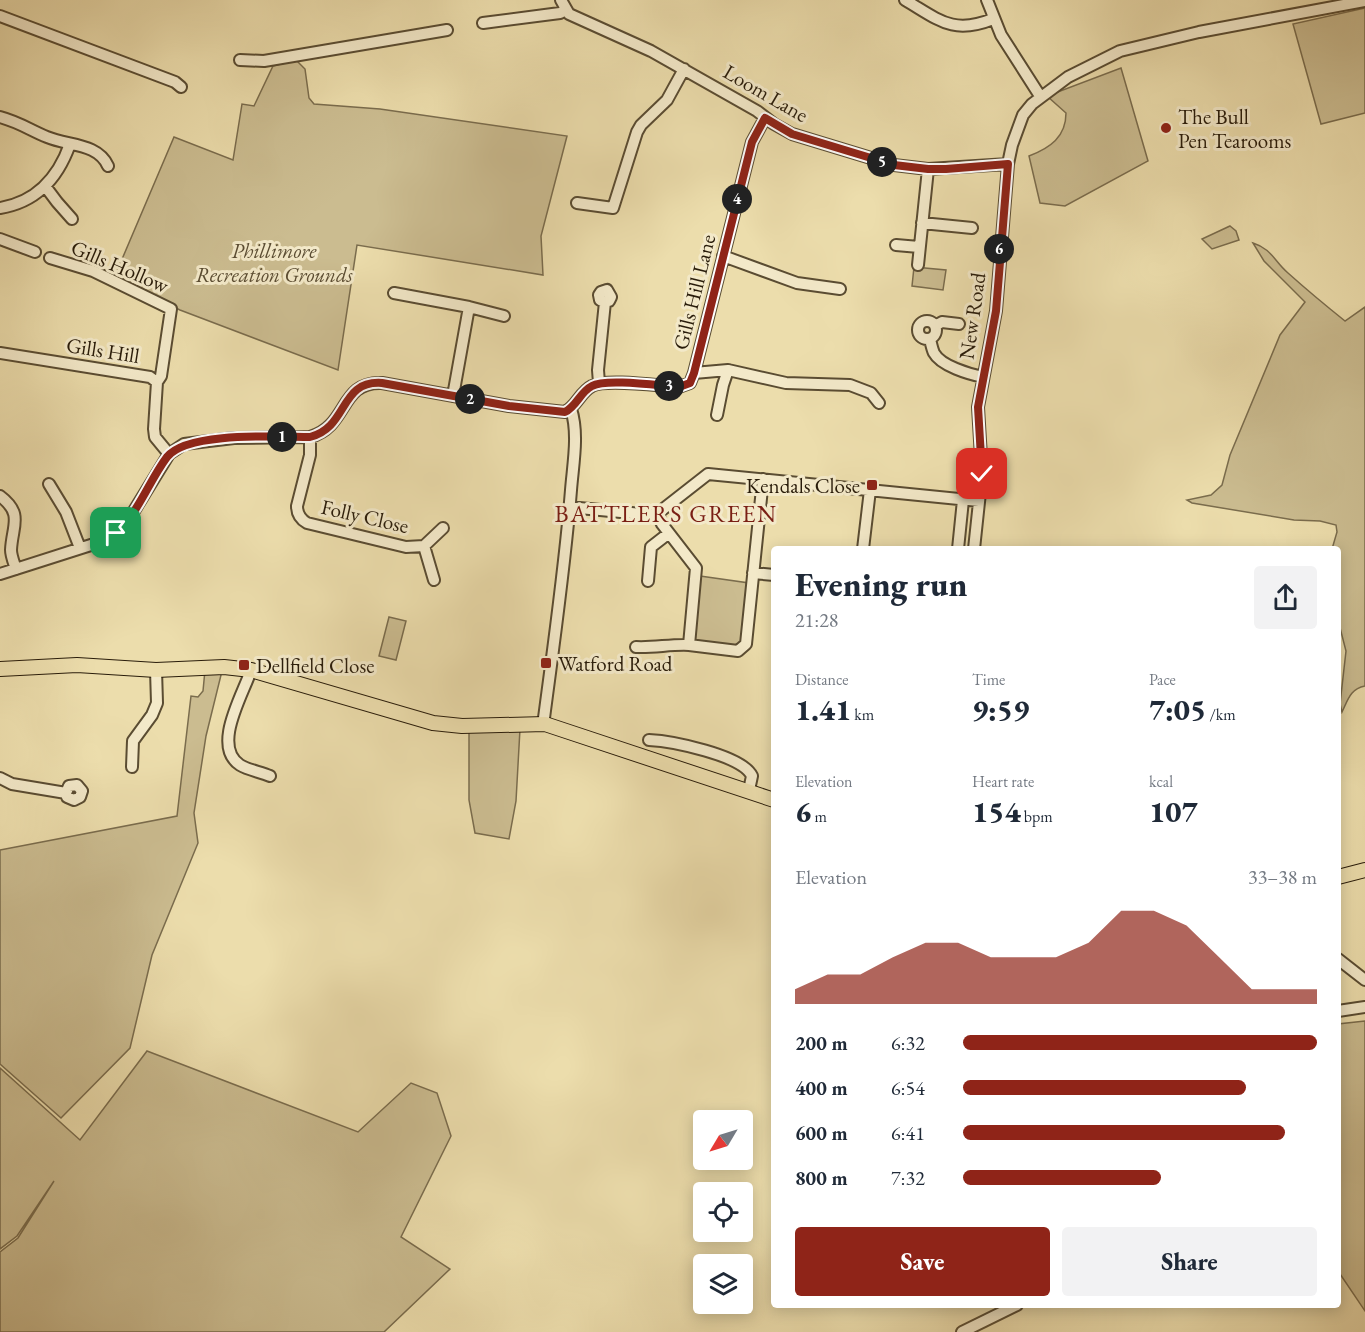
<!DOCTYPE html>
<meta charset="utf-8">
<style>
body{margin:0;font-family:"EB Garamond",serif;background:#f2f2f3;color:#1f2937;height:100vh;display:flex;flex-direction:column;font-size:22px;white-space:nowrap}
*{box-sizing:border-box;margin:0}
p{font-size:20px;color:#747a83}
.icon{flex:none;width:33px;height:33px;fill:none;stroke:currentColor;stroke-width:2;stroke-linecap:round;stroke-linejoin:round}
.map{position:relative;flex:1;overflow:hidden}
.drawer{position:absolute;left:771px;top:546px;width:570px;height:762px;display:flex;flex-direction:column;background:#fff;border-radius:6px;box-shadow:0 3px 15px #0003}
.drawer>*{flex:none}
.needle{width:39px;rotate:232deg}
.fabs{position:absolute;left:693px;top:1110px;display:grid;gap:12px}
.fabs a{display:grid;place-items:center;width:60px;height:60px;border-radius:6px;background:#fff;box-shadow:0 3px 15px #0003;font-size:30px}
.pin{position:absolute;display:grid;place-items:center;width:51px;height:51px;color:#fff;margin:-26px;border-radius:12px;box-shadow:0 3px 9px #0006}
.km{position:absolute;width:30px;height:30px;margin:-15px;border-radius:50%;background:#222;color:#fff;font-size:16px;line-height:30px;text-align:center}
.round{display:grid;place-items:center;flex:none;width:63px;height:63px;border-radius:6px;background:#f2f2f3}
.overview{display:flex;align-items:center;justify-content:space-between;height:102px;padding:0 24px}
h1{font-size:33px;font-weight:800;line-height:45px}
.stats{display:grid;grid-template-columns:repeat(3,1fr);gap:9px;height:102px;padding:6px 24px}
.stats div{display:grid;align-content:center}
.stats b{font-size:30px;font-weight:800}
.stats small{font-size:16px;font-weight:400}
.stats p{font-size:16px}
.chart{height:168px;padding:12px 24px}
.chart p{display:flex;justify-content:space-between}
.chart svg{width:100%;height:108px;margin-top:6px;fill:#8f2418;opacity:.7}
.button{display:flex;gap:12px;margin-top:auto;padding:12px 24px}
.button a{flex:1;height:69px;border-radius:6px;background:#8f2418;color:#fff;font-size:24px;font-weight:800;line-height:69px;text-align:center}
.button a+a{background:#f2f2f3;color:#1f2937}
ul{padding:0 24px;list-style:none;font-size:20px}
li{display:grid;grid-template-columns:96px 72px 1fr;align-items:center;height:45px}
li i{height:15px;border-radius:8px;background:#8f2418}
.map>svg:first-child{display:block}
.green{fill:#cbbc90;stroke:#7a6c4d;stroke-width:1.5}
.lines{fill:none;stroke-linecap:round;stroke-linejoin:round}
.minor-casing{stroke:#5a4c32;stroke-width:14}
.major-casing{stroke:#291c0a;stroke-width:16}
.minor{stroke:#f3e9c9;stroke-width:10}
.major{stroke:#ecddac;stroke-width:14}
.route-casing{stroke:#fff;stroke-width:12}
.route{stroke:#8f2418;stroke-width:8}
.poi-dot{fill:#8f2418;stroke:#f3e9c9;stroke-width:2}
.labels{text-anchor:middle;dominant-baseline:central;stroke-width:6;stroke-linejoin:round;paint-order:stroke}
.street-label{font-size:21px;fill:#291c0a;stroke:#f3e9c9}
.poi-label{font-size:21px;fill:#291c0a;stroke:#f3e9c9;text-anchor:start}
.park-label{font-size:21px;font-style:italic;fill:#5a4c32;stroke:#f3e9c9}
.quarter-label{font-size:24px;letter-spacing:1.5px;fill:#7a1f14;stroke:#f3e9c9}
</style>
<div class="map">
<svg width="1365" height="1332" viewBox="0 0 1365 1332">
<rect width="100%" height="100%" fill="#ecddac"/>
<filter id="stains"><feTurbulence type="fractalNoise" baseFrequency=".00333" numOctaves="4"/><feColorMatrix values="0 0 0 0 .2 0 0 0 0 .09 0 0 0 0 .02 0 0 0 .5 -.17"/></filter>
<radialGradient id="worn" r=".72"><stop offset=".6" stop-color="#630" stop-opacity="0"/><stop offset="1" stop-color="#630" stop-opacity=".3"/></radialGradient>
<path class="green" d="M1365,8v105l-44,11 -28,-100z
M296,60l9,9 4,29 5,6 66,5 187,27 -26,100 2,39 -186,-30 -19,125 -158,-60 -66,-32 60,-141 59,23 9,-56 12,2 19,-40z
M1121,68l27,93 -83,45 -25,-3 -11,-47c21,-8 37,-19 37,-43l-19,-17z
M1230,226l6,5 3,9 -27,9 -10,-10z
M1253,243c19,6 21,18 35,30 19,17 37,32 57,48l20,-14v379c-15,3 -17,14 -23,26l-2,-8 6,-53 -8,-31v-71h-6l5,-17 -1,-7 -16,-4 -26,-1 -102,-17 -5,-3 24,-5 11,-10 8,-30 50,-120 25,-33 -41,-41z
M914,267l32,3 -3,20 -31,-4z
M700,576l49,7 -8,60 -5,4 -40,-6 -1,-2z
M389,617l17,4 -10,39 -17,-4z
M205,670l17,1 -16,65 -12,77 4,30 -46,112 -22,93 -69,70 -61,-54v-214l177,-34 14,-120 7,1 5,-6z
M520,729l-4,72 -7,38 -34,-6 -6,-33v-70z
M1365,1021v290l-27,-40v-247z
M147,1051l211,81 53,-49 26,10 14,43 -50,101 49,32 -66,63h-384v-80l18,-14 36,-57 -37,55 -17,13v-181l80,72z"/>
<g class="lines">
<defs>
<path id="minor" d="M561,0l8,14 82,37 106,60 17,13 18,10 102,31 34,4 80,-5
M905,0c34,20 48,35 88,19
M987,0l14,35 39,61
M0,16l175,66 6,5
M483,23l77,-10 6,-3
M240,60l24,1 183,-31
M0,117c19,5 30,13 47,20 21,9 51,6 61,29
M45,186l12,16 15,17
M577,203l36,5 24,-76 4,-7 26,-25 17,-31
M0,208c37,-6 58,-30 70,-64
M922,223l50,5
M0,239l35,13
M896,245l23,2
M723,256l74,27 43,6
M50,258l43,13 78,38 -10,67 -4,6 -3,47 1,8 14,17
M918,265l10,-96
M394,293l75,14 35,9
M918 330a9 9 0 1 1 18 0a9 9 0 1 1-18 0Z
M935,326l7,-4 17,2
M930,339c1,4 2,10 4,14 7,13 35,21 49,24
M0,353l150,24 7,5
M694,373l34,-3 58,13 64,2 21,8 8,10
M599,383l-1,-13 7,-68 -5,-2 -1,-5 2,-3 6,-2 4,7 -2,4 -4,1
M453,396l16,-89
M717,415l6,-30 5,-15
M310,437v18l-13,51c0,8 3,13 10,17l99,24 18,-1 19,-18
M49,484l17,28 14,36
M0,496c24,18 12,30 11,54 0,6 3,13 5,19
M569,507l83,8 10,-5 46,-36 271,27
M657,513l5,11 34,44 -7,77 49,6 8,-7 17,-165
M424,546l10,34
M863,549l7,-59
M958,549l5,-49
M974,549l8,-75 -4,-67 18,-96 12,-147 4,-19 11,-30 9,-11 36,-27 52,-26 79,-19 166,-31
M753,573l21,2
M0,574l94,-30 22,-11 13,-14 40,-65 15,-10 50,-6 76,-1c39,-11 29,-56 72,-54l127,23 56,6c12,-6 15,-20 27,-26 14,-8 68,0 87,1l11,-4 4,-10 58,-231 13,-24
M648,581l3,-34 18,-14
M636,647c18,1 35,-3 53,-2
M251,670c-7,23 -40,76 -11,95 8,5 21,7 30,11
M545,724l-1,-6c10,-76 21,-152 27,-228 2,-26 8,-56 0,-81
M649,740c22,1 93,15 103,36l-3,14
M132,767l1,-26 19,-26 5,-12 -1,-33
M0,778l12,6 54,9 1,4 7,3 6,-3 2,-6 -5,-6 -8,1 -3,7
M1338,959l27,21
M1338,1011l27,-4
M962,1332l55,-27"/>
<path id="major" d="M0,669l77,-4 79,5 68,-3 27,3 182,53 29,3 83,-2 229,76
M1338,877l27,-7"/>
</defs>
<use href="#minor" class="minor-casing"/>
<use href="#major" class="major-casing"/>
<use href="#minor" class="minor"/>
<use href="#major" class="major"/>
</g>
<g class="lines">
<defs>
<path id="route" d="M116,533c23,-21 33,-52 51,-76 20,-26 111,-20 143,-20 39,-10 29,-57 72,-54l127,23 56,6c12,-6 15,-20 27,-26 14,-8 69,0 87,1l11,-4 4,-10 58,-231 13,-24 27,16 102,31 34,4h18l62,-5 -12,147 -18,96 4,67"/>
</defs>
<use href="#route" class="route-casing"/>
<use href="#route" class="route"/>
</g>
<g class="poi-dot">
<circle cx="1166" cy="128" r="6"/>
<rect x="866" y="479" width="12" height="12" rx="3"/>
<rect x="540" y="657" width="12" height="12" rx="3"/>
<rect x="238" y="659" width="12" height="12" rx="3"/>
</g>
<g class="labels">
<g class="street-label">
<text transform="translate(766 93) rotate(30)">Loom Lane</text>
<text transform="translate(120 266) rotate(23)">Gills Hollow</text>
<text transform="translate(694 292) rotate(-76)">Gills Hill Lane</text>
<text transform="translate(972 316) rotate(-82)">New Road</text>
<text transform="translate(103 350) rotate(9)">Gills Hill</text>
<text transform="translate(365 516) rotate(13)">Folly Close</text>
</g>
<g class="poi-label">
<text x="1178" y="116">The Bull<tspan x="1178" dy="24">Pen Tearooms</tspan></text>
<text x="860" y="485" text-anchor="end">Kendals Close</text>
<text x="558" y="663">Watford Road</text>
<text x="256" y="665">Dellfield Close</text>
</g>
<g class="park-label">
<text x="274" y="250">Phillimore<tspan x="274" dy="24">Recreation Grounds</tspan></text>
</g>
<g class="quarter-label">
<text x="666" y="513">BATTLERS GREEN</text>
</g>
</g>
<rect width="100%" height="100%" filter="url(#stains)"/>
<rect width="100%" height="100%" fill="url(#worn)"/>
</svg>
<div class="fabs">
<a><svg class="needle" viewBox="-14 -14 28 28"><path d="M0-13l5 13h-10z" fill="#e53935"/><path d="M0 13l5-13h-10z" fill="#747a83"/></svg></a>
<a><svg class="icon" aria-label="locate" viewBox="0 0 24 24"><circle cx="12" cy="12" r="6"/><path d="M12 2v4M12 18v4M2 12h4M18 12h4"/></svg></a>
<a><svg class="icon" aria-label="layers" viewBox="0 0 24 24"><path d="M12 4l9 5-9 5-9-5zM3 14l9 5 9-5"/></svg></a>
</div>
<div class="pin" style="left:116px;top:533px;background:#1e9e55"><svg class="icon" aria-label="arrive" viewBox="0 0 24 24"><path d="M6 21V4h12l-3 4 3 4H6"/></svg></div>
<div class="pin" style="left:982px;top:474px;background:#d93025"><svg class="icon" aria-label="check" viewBox="0 0 24 24"><path d="M5 12l5 5 9-10"/></svg></div>
<b class="km" style="left:282px;top:437px">1</b>
<b class="km" style="left:470px;top:399px">2</b>
<b class="km" style="left:669px;top:386px">3</b>
<b class="km" style="left:737px;top:199px">4</b>
<b class="km" style="left:882px;top:162px">5</b>
<b class="km" style="left:999px;top:249px">6</b>
<section class="drawer">
<div class="overview"><div><h1>Evening run</h1><p>21:28</p></div><a class="round"><svg class="icon" aria-label="share" viewBox="0 0 24 24"><path d="M12 15V3M7 8l5-5 5 5M5 13v7h14v-7"/></svg></a></div>
<div class="stats">
<div><p>Distance</p><b>1.41<small> km</small></b></div>
<div><p>Time</p><b>9:59</b></div>
<div><p>Pace</p><b>7:05<small> /km</small></b></div>
</div>
<div class="stats">
<div><p>Elevation</p><b>6<small> m</small></b></div>
<div><p>Heart rate</p><b>154<small> bpm</small></b></div>
<div><p>kcal</p><b>107</b></div>
</div>
<div class="chart"><p><span>Elevation</span>33–38 m</p>
<svg viewBox="0 0 160 44" preserveAspectRatio="none"><path d="M0 44V38L10 32L20 32L30 25L40 19L50 19L60 25L70 25L80 25L90 19L100 6L110 6L120 12L130 25L140 38L150 38L160 38V44z"/></svg>
</div>
<ul>
<li><b>200 m</b>6:32<i style="width:100%"></i></li>
<li><b>400 m</b>6:54<i style="width:80%"></i></li>
<li><b>600 m</b>6:41<i style="width:91%"></i></li>
<li><b>800 m</b>7:32<i style="width:56%"></i></li>
</ul>
<div class="button"><a>Save</a><a>Share</a></div>
</section>
</div>
